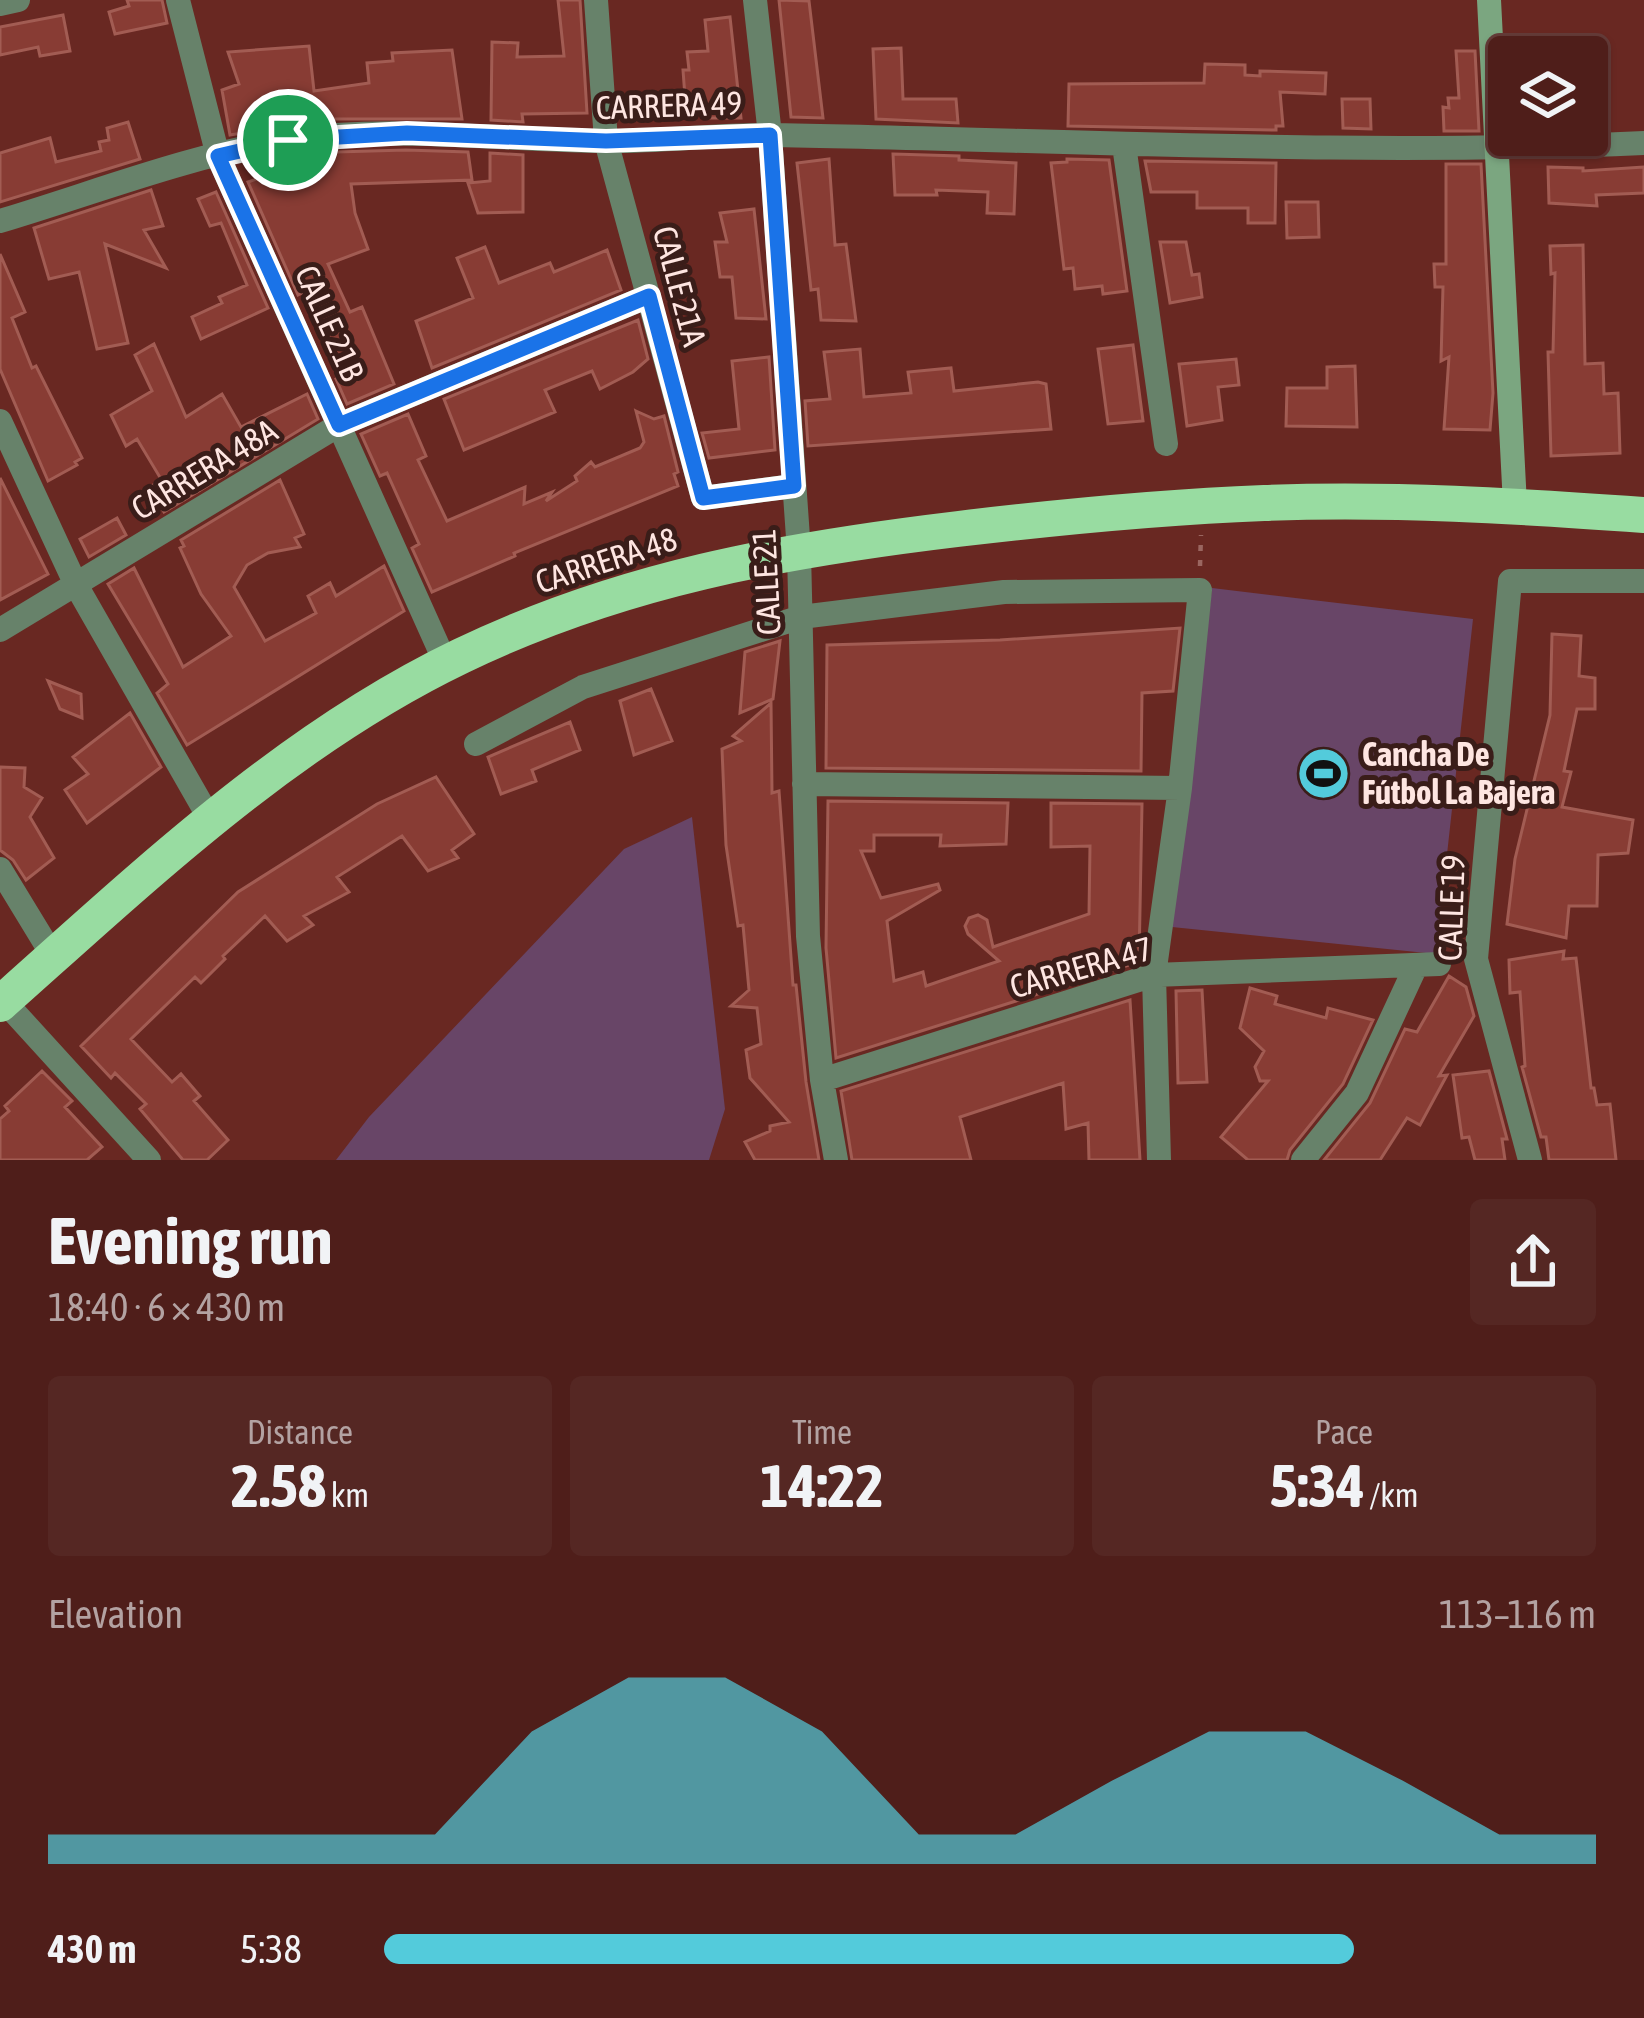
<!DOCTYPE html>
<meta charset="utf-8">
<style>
body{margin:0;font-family:"Asap Condensed",sans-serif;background:#552723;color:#f1f3f6;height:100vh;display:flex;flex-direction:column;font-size:45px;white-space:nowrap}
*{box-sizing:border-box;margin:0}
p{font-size:39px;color:#b3a2a2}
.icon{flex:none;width:66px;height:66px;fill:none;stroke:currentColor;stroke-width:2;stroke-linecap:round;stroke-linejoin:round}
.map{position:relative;height:1160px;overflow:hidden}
.drawer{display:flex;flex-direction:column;background:#4f1e1a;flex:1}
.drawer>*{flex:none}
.fabs{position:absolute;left:1488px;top:36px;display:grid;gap:24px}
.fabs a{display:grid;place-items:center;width:120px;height:120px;border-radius:12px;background:#4f1e1a;box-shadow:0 3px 9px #0004,0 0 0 3px #663c39;font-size:60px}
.pin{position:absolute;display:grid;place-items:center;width:102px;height:102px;color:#fff;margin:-51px;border:6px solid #fff;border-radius:50%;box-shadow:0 3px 12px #0007}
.round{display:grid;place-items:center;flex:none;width:126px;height:126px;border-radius:12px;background:#552723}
.overview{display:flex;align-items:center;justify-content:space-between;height:204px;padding:0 48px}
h1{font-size:66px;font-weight:700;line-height:90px}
.stats{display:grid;grid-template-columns:repeat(3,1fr);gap:18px;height:204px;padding:12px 48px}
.stats div{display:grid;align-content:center;border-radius:12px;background:#552723;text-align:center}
.stats b{font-size:60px;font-weight:700}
.stats small{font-size:33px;font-weight:400}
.stats p{font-size:33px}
.chart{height:336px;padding:24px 48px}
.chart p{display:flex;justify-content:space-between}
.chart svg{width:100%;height:216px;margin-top:12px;fill:#53cbdb;opacity:.7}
ul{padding:0 48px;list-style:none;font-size:39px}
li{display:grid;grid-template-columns:192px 144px 1fr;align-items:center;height:90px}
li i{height:30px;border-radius:15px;background:#53cbdb}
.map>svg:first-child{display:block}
.green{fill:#684567}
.building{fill:#883c34;stroke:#a25c53;stroke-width:3}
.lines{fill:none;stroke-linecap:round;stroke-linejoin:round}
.path{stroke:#9a6660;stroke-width:4.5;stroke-dasharray:6 9;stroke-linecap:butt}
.street{stroke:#67826a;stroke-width:24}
.secondary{stroke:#7ba680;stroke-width:24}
.highway{stroke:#98dca1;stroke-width:36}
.route-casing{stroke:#fff;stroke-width:24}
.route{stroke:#1a73e8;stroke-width:15}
.labels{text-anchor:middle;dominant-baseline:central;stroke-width:10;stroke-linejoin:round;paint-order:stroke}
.street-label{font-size:33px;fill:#fee5e1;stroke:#3a1d19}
.poi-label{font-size:33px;font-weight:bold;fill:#fee5e1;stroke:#3a1d19;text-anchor:start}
</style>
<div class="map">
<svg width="1644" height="1160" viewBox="0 0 1644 1160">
<rect width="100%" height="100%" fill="#692822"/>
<path class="green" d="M1212,588l261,31 -37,335 -264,-27z
M692,817l33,292 -16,51h-373l33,-43 255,-268z"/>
<path class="building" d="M127,0h35l5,23 -52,11 -6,-22 20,-6z
M558,0h22l7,113 -65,1 1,8 -32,-2 1,-78 26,1 -1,14 47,-1z
M779,0l30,1 14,117 -32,-1z
M63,15l7,36 -30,5 -2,-9 -38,8v-28z
M730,17l11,101h-31l-1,-10 -23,2 -3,-40h6l-2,-18 21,-1 -3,-31z
M309,46l5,45 55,-8 -2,-20 26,-2 -1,-8 60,-3 10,69h-136l-96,16 -8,-45 17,-6 -11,-32z
M901,48l2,51h53l2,24 -82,-4 -3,-70z
M1456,51h19l4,80h-35l-1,-24 6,1 -1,-10h11z
M1205,64l40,1v10l15,1v-5l66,2 -1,21 -45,-2 3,34h-7v4l-208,-4 1,-42 135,-1z
M1342,99h28l1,30 -28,-1z
M128,122l12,37 -140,43v-49l50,-15 6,24 45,-11 -2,-9 10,-2 -2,-12z
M406,150l62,2 4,28 -121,4 4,29 13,36 -40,15 22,48 12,-5 32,77 -47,20 -11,-25 9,-5 -25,-58 -12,-26 -10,5 -50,-113 88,-30z
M490,153l33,2v57l-45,1 -10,-30 22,-2z
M893,154l66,2v4l57,3 -2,51 -27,-1 1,-21 -52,-2 1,5h-42z
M829,159l6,86 11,-1 10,77 -35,-1 -3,-31 -7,1 -14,-127z
M1067,159l42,1 18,131 -24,3 -1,-8 -27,3 -2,-21 -9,1 -13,-106 16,-1z
M1145,161l131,2 -1,60h-27v-15h-51v-16h-46z
M1446,164h35l12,229 -3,37 -46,-1 5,-72 -8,4 2,-74h-8l-1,-23h12z
M1548,167l35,1v3l61,-4v26l-48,2 1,11 -48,-3z
M151,190l12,36 -19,4 22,38 -61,-24 23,99 -31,6 -18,-77 -30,7 -15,-51z
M216,192l52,116 -67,31 -9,-22 30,-14 -3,-6 28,-12 -26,-62 -11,3 -12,-27z
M1286,202h32l1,35 -32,1z
M754,209l12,110 -30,-1 -4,-41h-12l-5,-35h12l-7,-29z
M1160,242h26l6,33 7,-1 3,23 -32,6z
M1583,245l2,119 18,-1 1,31 14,-1 2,60 -69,3 -3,-104h5l2,-79 -4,1 -1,-28z
M485,247l14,36 51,-20 4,9 53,-22 14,40 -189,78 -16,-47 57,-23 -16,-40z
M0,254l25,58 -13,6 20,50 4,-2 46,92 -7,4 2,3 -29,16 -48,-112z
M638,320l10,39 -15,13 -33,17 -8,-18 -47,19 10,22 -91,38 -20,-51z
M154,344l32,73 36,-23 19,33 66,-33 11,25 -154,93 -15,-24 12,-9 -24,-40 -11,7 -15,-31 41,-24 -17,-36z
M1133,345l10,76 -35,3 -10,-75z
M860,349l4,48 47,-4 -3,-21 43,-4 3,23 84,-9 8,2 5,45 -243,17 -3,-45 25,-2 -6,-47z
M769,357l6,93 -66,8 -7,-25 37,-4 -7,-68z
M1236,359l3,26 -21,2 4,33 -35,6 -8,-62z
M1355,366l2,61 -71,-1 1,-38h40v-21z
M636,411l18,8 10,-3 14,56 -4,2 4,12 -164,67 1,3 -83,36 -20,-44 7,-4 -32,-71 -7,3 -19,-42 47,-20 18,42 -8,4 29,61 78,-34 -1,17 28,-12 -6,9 31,-20 -2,-5 16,-14 4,5 45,-19 4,-6z
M0,478l48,96 -48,26z
M280,480l24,54 -9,4 5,9 -32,6 -21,12 -13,22 31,54 51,-28 -8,-17 22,-13 6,13 48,-30 20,45 -217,134 -30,-52 11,-9 -60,-100 26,-16 49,99 48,-31 -30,-42 -21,-46 4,-2 -3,-6z
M117,518l9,17 -37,22 -9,-18z
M1180,628l-7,63 -31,2 -1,78 -315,-3 1,-123 173,-5z
M1552,634l29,2 -2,40 16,2v31h-18l-13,62 7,1 -9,35 71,13 -5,33 -30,2 -1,51h-28l-3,32 -59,-14 8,-65 35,-144z
M780,641l-7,58 -33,14 5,-61z
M48,681l33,13 1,24 -22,-9z
M651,689l21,52 -38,14 -14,-54z
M771,703l1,90 7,-2 14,194h3l10,97 13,78h-64l-10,-18 25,-11v-5l19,-4 -39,-44 -4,-28 15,-6 -4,-36 -26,-2 18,-16 -6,-65 -5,1 -12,-81 -4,-96 19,-8 -8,-5z
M130,713l31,54 -74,56 -22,-33 23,-16 -15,-17z
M570,722l10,28 -48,20 4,11 -35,13 -13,-37z
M0,767l25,1 -1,19 18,11 -12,19 24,41 -28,22 -13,-20 -13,-10z
M436,777l38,57 -22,16 6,8 -30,13 -26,-35 -65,41 12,15 -45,24 9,9 -26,16 -22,-25 -42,40 2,3 -24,24 -6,-6 -64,62 41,43 9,-8 19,22 -6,5 34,39 -21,20h-24l-43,-51 6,-5 -31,-31 -4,5 -30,-32 157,-154 139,-88z
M828,801l180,2 -2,41 -66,2 1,-11h-67v16h-13l20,47 57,-14 2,6 -53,31 7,60 29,-9 3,14 73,-25 -31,-27 -3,-8 4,-8 9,-3 9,5 6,27 96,-33 1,-68 -39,1v-44l91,1 -3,158 -303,96 -10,-110z
M1564,951l-1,8 13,-1 15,130h3l3,17 13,-1 6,56h-67l-3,-23h-5l-19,-70 3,-1 -5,-74 -10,1 -1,-33z
M1449,976l17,11 8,29 -35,60 8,-1 -27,50 -13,-7 -27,42h-56l46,-57 35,-74 12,3z
M1250,988l27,8 -2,8 51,14 2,-10 45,12 -30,64 -53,66 -3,10h-39l-27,-23 47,-56h-8l-5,-14 9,-16 -24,-23z
M1202,990l5,92 -29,1 -2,-92z
M1130,1000l10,160h-51l-1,-37 -22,6 -3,-46 -103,34 11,43h-119l-11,-69z
M42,1071l30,30 -7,6 37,40 -15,13h-87v-41l9,-8 -4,-5z
M1489,1071l18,68h-5l3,21h-30l-6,-23 -7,1 -9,-63z"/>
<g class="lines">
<path class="path" d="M1200,566l1,-31"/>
<path class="street" d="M178,0l40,156 228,508
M596,0l10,141 97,357 90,-12
M755,0l15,135 29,417 9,384 14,144 14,80
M0,4l18,-4
M1124,145l42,299
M0,221c94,-28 190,-66 287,-81 105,-15 212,0 317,1 57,1 114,-7 171,-6 290,5 579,21 869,8
M0,421l76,164 135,236
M0,630l339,-205 310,-129
M476,744l107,-57 218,-70 203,-25 196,-2 -20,198 -26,187 5,185
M804,784l376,4
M0,869l53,87
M4,1001l145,159
M822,1080l332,-105 285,-11
M1303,1160l54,-67 59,-127
M1530,1160l-54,-201 34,-378h134"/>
<path class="secondary" d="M1489,0l26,505"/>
<path class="highway" d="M0,1004c143,-127 286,-264 461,-348 160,-77 321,-106 497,-127 101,-12 204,-22 306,-26 127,-5 254,3 380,12"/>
</g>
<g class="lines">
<defs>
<path id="route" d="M407,133l199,8 164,-6 24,351 -91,12 -54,-202 -310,129 -121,-269 70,-16z"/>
</defs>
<use href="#route" class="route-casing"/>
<use href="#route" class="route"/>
</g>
<defs>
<symbol id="stadium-disc" viewBox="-11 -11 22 22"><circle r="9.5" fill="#53cbdb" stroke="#3a1d19"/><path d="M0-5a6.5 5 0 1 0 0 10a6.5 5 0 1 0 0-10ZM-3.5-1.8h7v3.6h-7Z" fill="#111"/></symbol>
</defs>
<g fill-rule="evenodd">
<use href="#stadium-disc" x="1294" y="744" width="59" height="59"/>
</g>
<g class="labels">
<g class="street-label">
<text transform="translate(669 105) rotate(-2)">CARRERA 49</text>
<text transform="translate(680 286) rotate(75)">CALLE 21A</text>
<text transform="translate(330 323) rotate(66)">CALLE 21B</text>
<text transform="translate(204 469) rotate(-31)">CARRERA 48A</text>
<text transform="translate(606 560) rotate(-18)">CARRERA 48</text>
<text transform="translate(766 582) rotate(-93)">CALLE 21</text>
<text transform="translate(1451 908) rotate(-88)">CALLE 19</text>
<text transform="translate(1081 967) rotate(-16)">CARRERA 47</text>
</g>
<g class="poi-label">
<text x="1362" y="754">Cancha De<tspan x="1362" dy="38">Fútbol La Bajera</tspan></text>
</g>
</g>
</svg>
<div class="fabs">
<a><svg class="icon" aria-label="layers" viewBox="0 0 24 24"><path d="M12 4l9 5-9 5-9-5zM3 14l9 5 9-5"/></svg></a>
</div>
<div class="pin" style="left:288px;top:140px;background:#1e9e55"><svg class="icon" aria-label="arrive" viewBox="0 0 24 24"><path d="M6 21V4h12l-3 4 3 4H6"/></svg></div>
</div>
<section class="drawer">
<div class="overview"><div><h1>Evening run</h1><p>18:40 · 6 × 430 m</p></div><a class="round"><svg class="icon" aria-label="share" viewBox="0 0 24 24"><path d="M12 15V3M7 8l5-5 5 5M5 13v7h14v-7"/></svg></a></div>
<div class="stats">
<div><p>Distance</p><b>2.58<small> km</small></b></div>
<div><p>Time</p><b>14:22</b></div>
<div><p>Pace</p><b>5:34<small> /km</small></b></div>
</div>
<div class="chart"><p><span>Elevation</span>113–116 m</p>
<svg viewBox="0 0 160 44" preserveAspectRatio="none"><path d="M0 44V38L10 38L20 38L30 38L40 38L50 17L60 6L70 6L80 17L90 38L100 38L110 27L120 17L130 17L140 27L150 38L160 38V44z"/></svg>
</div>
<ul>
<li><b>430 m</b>5:38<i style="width:80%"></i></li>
</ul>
</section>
